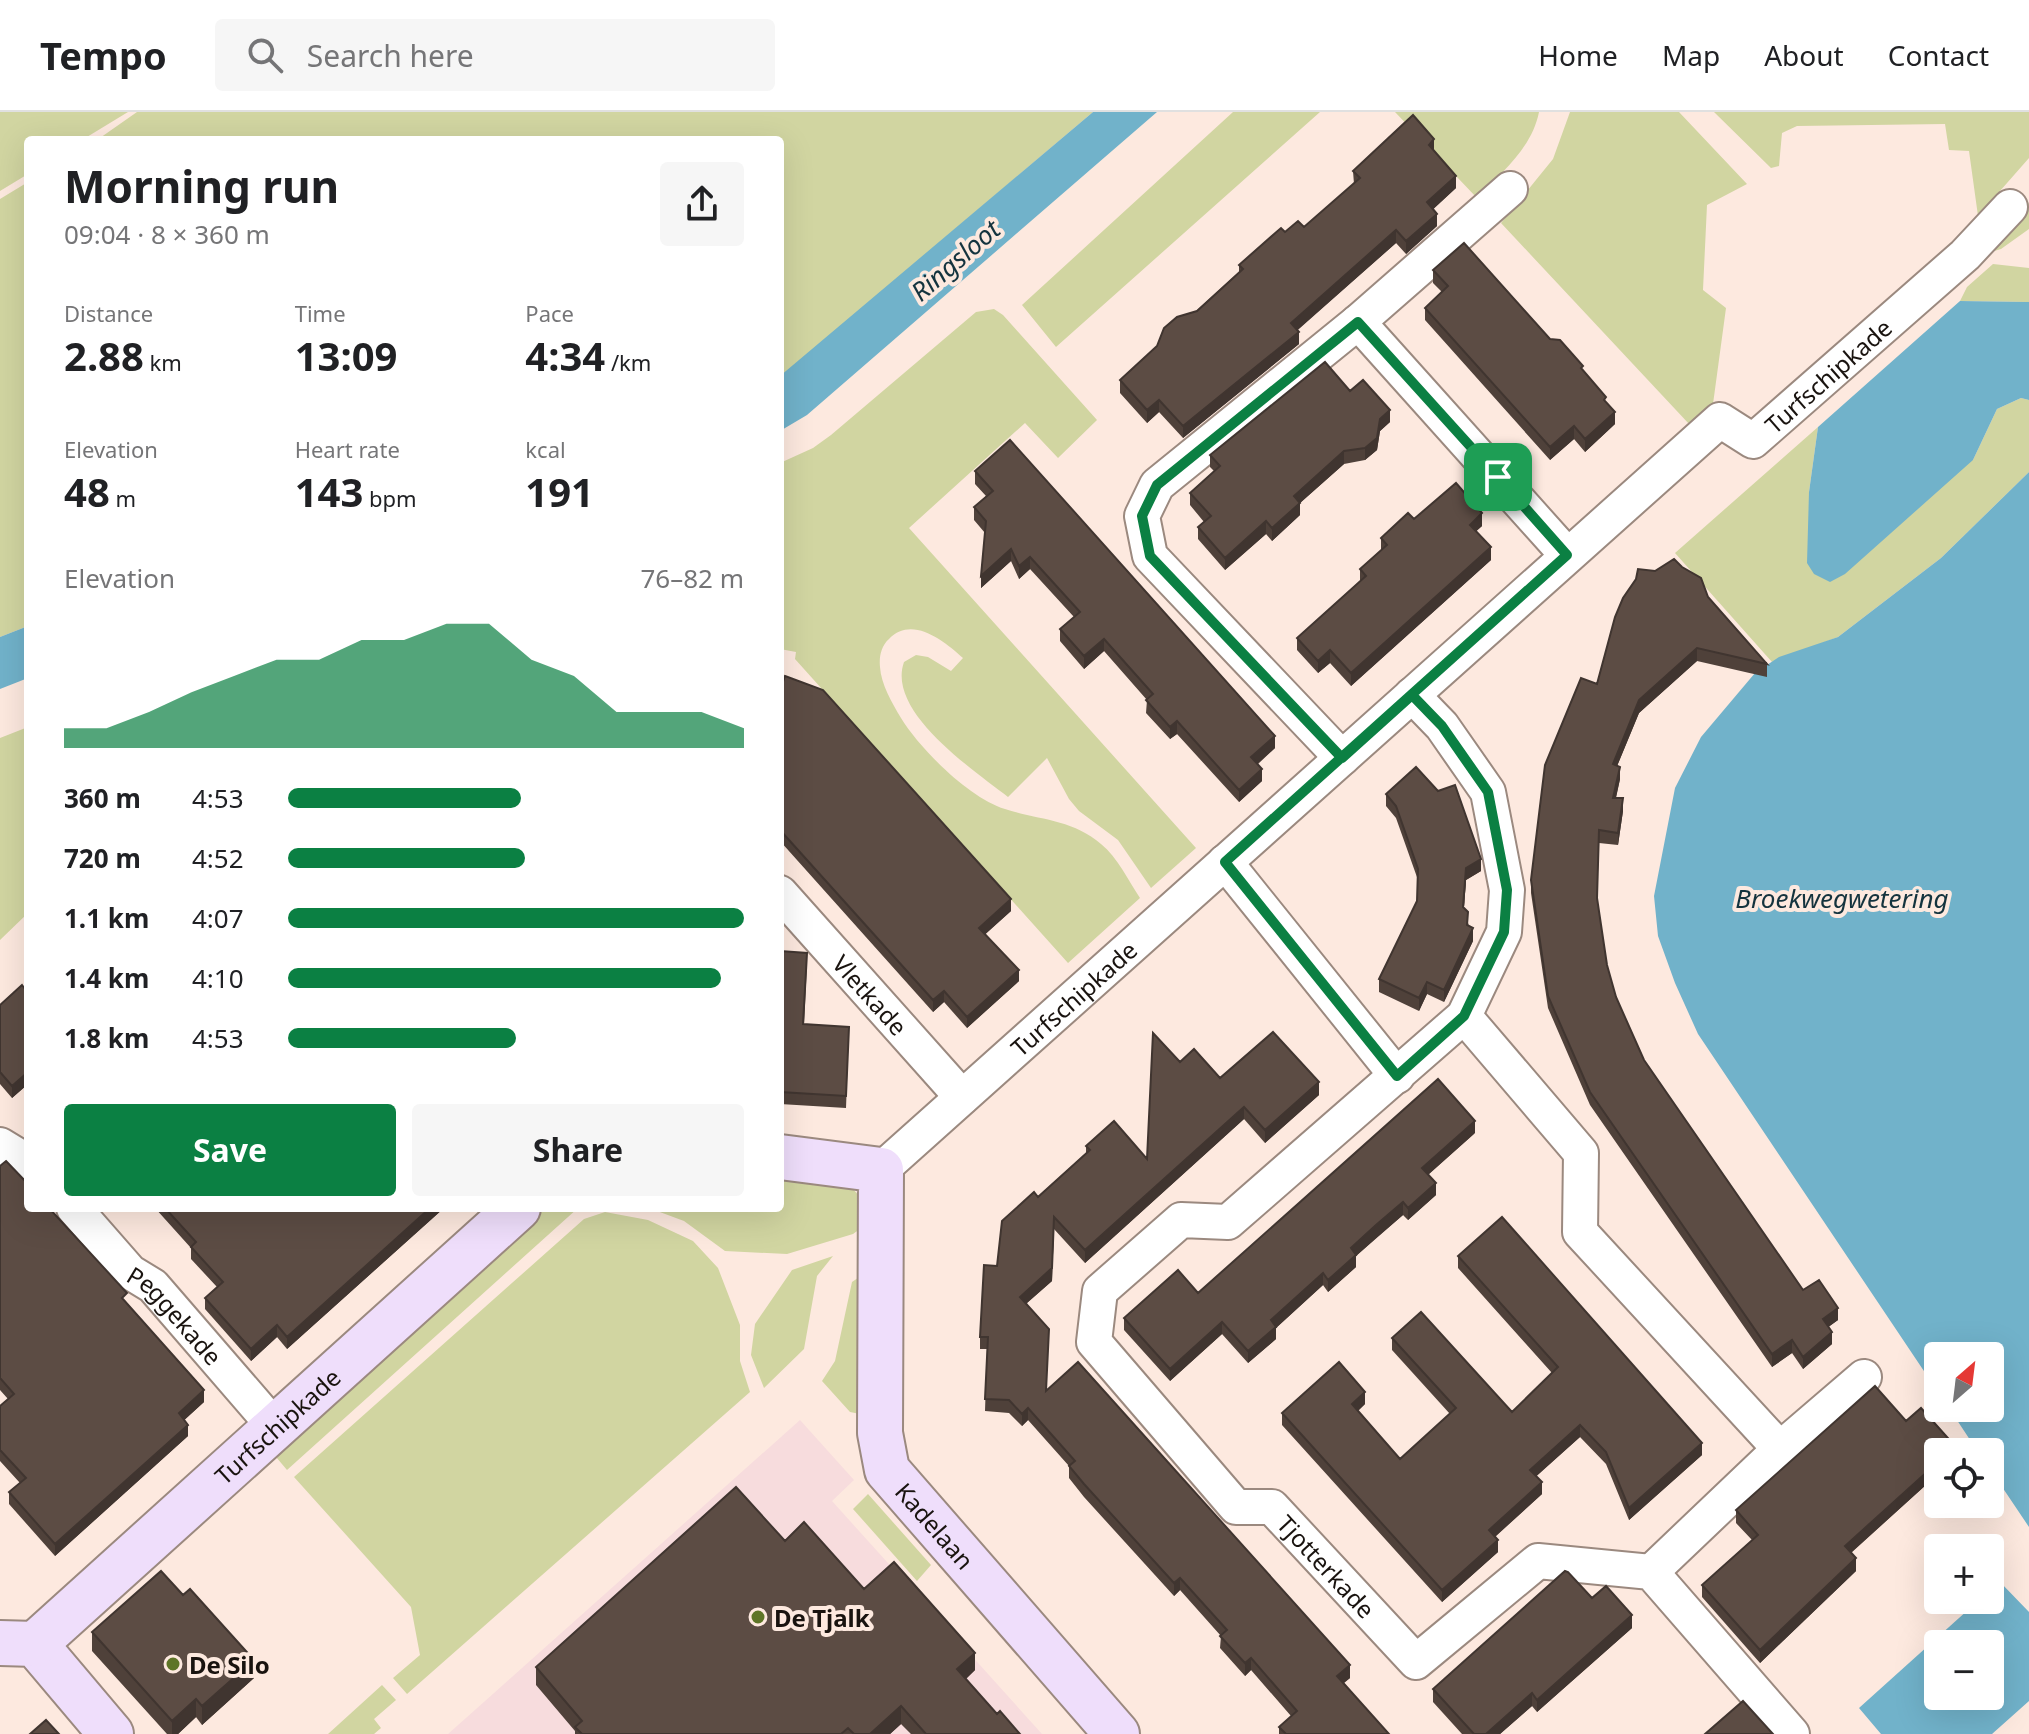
<!DOCTYPE html>
<meta charset="utf-8">
<style>
body{margin:0;font-family:"Noto Sans",sans-serif;background:#f6f6f6;color:#202124;height:100vh;display:flex;flex-direction:column;font-size:30px;white-space:nowrap}
*{box-sizing:border-box;margin:0}
p{font-size:26px;color:#757577}
.icon{flex:none;width:44px;height:44px;fill:none;stroke:currentColor;stroke-width:2;stroke-linecap:round;stroke-linejoin:round}
.map{position:relative;flex:1;overflow:hidden}
.sheet{position:absolute;left:24px;top:24px;width:760px;height:1076px;display:flex;flex-direction:column;background:#fff;border-radius:8px;box-shadow:0 8px 32px #0002}
.sheet>*{flex:none}
.needle{width:52px;rotate:28deg}
.buttons{position:absolute;left:1924px;top:1230px;display:grid;gap:16px}
.buttons a{display:grid;place-items:center;width:80px;height:80px;border-radius:8px;background:#fff;box-shadow:0 8px 32px #0002;font-size:40px}
.pin{position:absolute;display:grid;place-items:center;width:68px;height:68px;color:#fff;margin:-34px;border-radius:16px;box-shadow:0 4px 12px #0006}
.round{display:grid;place-items:center;flex:none;width:84px;height:84px;border-radius:8px;background:#f6f6f6}
.headline{display:flex;align-items:center;justify-content:space-between;height:136px;padding:0 40px}
h1{font-size:44px;font-weight:700;line-height:60px}
.stats{display:grid;grid-template-columns:repeat(3,1fr);gap:12px;height:136px;padding:8px 40px}
.stats div{display:grid;align-content:center}
.stats b{font-size:40px;font-weight:700}
.stats small{font-size:22px;font-weight:400}
.stats p{font-size:22px}
.chart{height:224px;padding:16px 40px}
.chart p{display:flex;justify-content:space-between}
.chart svg{width:100%;height:144px;margin-top:8px;fill:#0b8043;opacity:.7}
.cta{display:flex;gap:16px;margin-top:auto;padding:16px 40px}
.cta a{flex:1;height:92px;border-radius:8px;background:#0b8043;color:#fff;font-size:32px;font-weight:700;line-height:92px;text-align:center}
.cta a+a{background:#f6f6f6;color:#202124}
ul{padding:0 40px;list-style:none;font-size:26px}
li{display:grid;grid-template-columns:128px 96px 1fr;align-items:center;height:60px}
li i{height:20px;border-radius:10px;background:#0b8043}
header{display:flex;align-items:center;gap:48px;box-sizing:border-box;height:112px;padding:0 40px;background:#fff;border-bottom:2px solid #e0e0e0}
header strong{font-size:38px}
nav{display:flex;gap:44px;margin-inline-start:auto;font-size:28px}
.search{width:560px;height:72px;background:#f6f6f6;display:flex;align-items:center;gap:20px;box-sizing:border-box;padding:0 28px;border-radius:8px;color:#757577;font-size:30px}
.map>svg:first-child{display:block}
.education{fill:#f7dcdd}
.green{fill:#d1d5a1}
.water{fill:#71b2ca;fill-rule:evenodd}
.lines{fill:none;stroke-linecap:round;stroke-linejoin:round}
.street-casing{stroke:#9b897f;stroke-width:38}
.secondary-casing{stroke:#9b897f;stroke-width:48}
.street{stroke:#fff;stroke-width:34}
.secondary{stroke:#efdefb;stroke-width:44}
.wall{fill:#4f413a}
.shaded-wall{fill:#403530}
.building{fill:#5c4c44;stroke:#403530;stroke-width:2}
.route-casing{stroke:#fff;stroke-width:16}
.route{stroke:#0b8043;stroke-width:10}
.poi-dot{fill:#5e7527;stroke:#fde9df;stroke-width:3}
.labels{text-anchor:middle;dominant-baseline:central;stroke-width:8;stroke-linejoin:round;paint-order:stroke}
.street-label{font-size:24px;fill:#19130f;stroke:#fde9df}
.poi-label{font-size:24px;font-weight:bold;fill:#19130f;stroke:#fde9df;text-anchor:start}
.water-label{font-size:26px;font-style:italic;fill:#14333e;stroke:#fde9df}
</style>
<header>
<strong>Tempo</strong>
<div class="search"><svg class="icon" aria-label="search" viewBox="0 0 24 24"><circle cx="10" cy="10" r="6"/><path d="M15 15l6 6"/></svg>Search here</div>
<nav><a>Home</a><a>Map</a><a>About</a><a>Contact</a></nav>
</header>
<div class="map">
<svg width="2029" height="1622" viewBox="0 0 2029 1622">
<rect width="100%" height="100%" fill="#fde9df"/>
<path class="education" d="M800,1308l54,60 -22,21 210,233h-594z"/>
<path class="green" d="M0,0h128l-46,28h-54v34l-28,17z
M137,0h956l-311,264 -2,-236h-683z
M1233,0h87l-264,235 -34,-42z
M1395,0h144c-7,36 -37,60 -62,86z
M1570,0h109l68,72 -40,21 -4,85 23,18 -13,96 -23,21 -189,-202 52,-64z
M1714,0h315v46l-51,58 -9,-65 -20,-1 -4,-26 -148,2 -15,7 -3,33 -8,2z
M28,70v444l-28,11v-438z
M2029,91v26l-28,20 -17,5z
M1993,152l36,4v34l-69,-1 7,-14z
M994,197l9,6 94,105 -39,38 -33,-35 -116,105 287,320 -45,40 -33,-48 -39,-29 -10,-12 -22,-41 -39,39c-33,-26 -122,-85 -104,-135l12,-7 12,2 23,14 12,-13c-19,-17 -51,-43 -74,-19 -8,7 -10,18 -9,28 1,17 12,36 21,51 19,31 68,80 104,91 33,11 67,10 96,35 17,14 27,36 39,54l-72,65 -273,-304 1,-7 -16,-3v-186l33,-15 18,-13 145,-123z
M2021,286l8,2v72l-88,86 -103,79 -66,25 -97,-109 143,-126 -9,65 164,-32 24,-51z
M28,615v186l-28,27v-202z
M780,1056c14,1 31,0 45,3 21,6 42,29 46,50l-18,13 -66,20 -62,-3 -41,-30 -35,-13h131z
M539,1096h39l-291,262 -16,-19z
M605,1100l43,8 45,21 25,27 22,57v36l10,31 -343,302 -14,-16 27,-23 -9,-48 -117,-130 290,-258z
M833,1144l-16,20 -13,73 -40,39 -13,-33 4,-31 37,-54z
M874,1155l-9,148 -15,-3 -28,-31 13,-20 17,-79z
M868,1382l63,71 -14,16 -64,-72z
M382,1573l14,15 -22,19 7,9 -7,6h-46z"/>
<path class="water" d="M1093,0h64l-350,303 -27,16v-55z
M1960,189l69,1v98l-8,-2 -24,11 -24,51 -128,114 -15,8 -16,-8 -7,-11 2,-71 9,-65z
M2029,360v1055l-39,-58v-17h-12l-29,-44h41v-52h-52v36l-240,-358 -23,-51 -17,-47 -4,-40 21,-108 26,-51 54,-64 24,-16 59,-20 103,-79z
M28,514v52l-28,11v-52z
M2000,1470l29,30v89l-37,33h-111l-22,-26 120,-108h11v-9zM1990,1532v52h-52v-52z"/>
<g class="lines">
<defs>
<g id="street">
<path d="M1358,210l209,233"/>
<path id="s1" d="M1412,583l30,31 46,66 19,98 -3,42 -40,84 -236,206 -47,-2 -81,71 -6,51 142,165h36l144,155 122,-101 113,11 141,162"/>
<path d="M1342,646l-192,-202 -8,-40 15,-31 201,-163 152,-133"/>
<path d="M1225,750l172,214"/>
<path id="s2" d="M780,781l182,204"/>
<path d="M1464,904l117,137 -1,79 200,217"/>
<path d="M0,1033l28,17"/>
<path id="s3" d="M881,1058l839,-750 33,21 212,-186 45,-48"/>
<path id="s4" d="M74,1096l56,64 23,14 121,140"/>
<path d="M1651,1460l129,-123 84,-72"/>
</g>
<g id="secondary">
<path id="s5" d="M780,1045l101,13 -1,263 7,37 230,264"/>
<path d="M0,1531l35,1 76,90"/>
<path id="s6" d="M35,1532l483,-436"/>
</g>
</defs>
<use href="#street" class="street-casing"/>
<use href="#secondary" class="secondary-casing"/>
<use href="#street" class="street"/>
<use href="#secondary" class="secondary"/>
</g>
<path class="wall" d="M1434,39l22,37 -23,21 4,17 -31,28 -10,-11 -99,87 2,14 -116,94 -24,-26 -12,11 -27,-30v-13l119,-108v-7l46,-33 19,-5 50,-43 -1,-13z
M1433,158l117,69 33,32 23,32 9,21 -30,28 -11,-13 -24,21 -125,-140v-12l17,-16 -9,-9z
M1350,279l40,31 -10,9 -3,19 -12,10 -21,4 -44,39v12l-28,26 -6,-7 -41,36 -27,-31v-12l6,-5 -14,-17v-12l24,-22 -4,-4v-12z
M975,359l300,277 -17,16 4,17 -23,21 -62,-68 -7,5 -24,-26 1,-13 -43,-49 -20,18 -24,-28v-12l14,-12 -44,-48 -11,10 -8,-18 -30,27 4,-55 -11,-13v-13l12,-11 -11,-12z
M1414,407l68,7 -6,5 15,29 -140,126 -21,-23 -12,10 -21,-23v-12l63,-57v-12l21,-19v-12z
M1708,485l59,67v13l-70,-16 -58,52 -22,53 3,13 -4,19 7,13 -5,34 -19,-2 -2,57 10,65 9,32 28,63 159,230 35,30 -10,7 4,17 -29,25 -11,-16 -20,14 -182,-262 -42,-97 -17,-115v-13l66,-196z
M780,578l231,221 -26,23 34,47 -52,47 -23,-26 -11,10 -153,-171z
M1386,682l95,77 -15,9 -2,28 9,33 -29,61 -17,-8 -8,17 -40,-19v-13l38,-78 1,-21 -22,-62 -10,-12z
M780,839l27,13 -3,61 45,2 -3,81 -66,-4z
M28,881v91l-16,14 -12,-14v-79z
M1180,950l40,16 99,17 -54,48 -21,-24 -159,144 -31,-34 -2,52 -25,22 20,87 303,288 -7,5 46,51h-110v-7l12,-11 -40,-46 -6,6 -25,-28 1,-12 -41,-46 -6,6 -90,-99 -15,-19v-12l-41,-46 -6,6 -13,-13 -24,-2 2,-62h-7v-12l17,-71 41,-69 48,-44v-7l61,13z
M1475,1021l-47,42 8,20 -28,25 -5,-5 -27,23 -20,18v11l-28,25 -5,-7 -47,43v11l-28,24 -26,-29 -52,47 -46,-51v-12l74,-25z
M0,1054l127,137 77,99 -20,18 4,16 -133,120 -46,-52v-12l11,-9 -20,-22v-55l8,-7 -8,-9z
M155,1096h289l-157,141 -10,-12 -26,24 -46,-52v-11l12,-11 -26,-28v-11z
M1458,1144l244,199 -73,65 -23,-56 -26,-27 -44,39 6,18 -47,43 3,15 -56,50 -160,-177v-12l83,-9 -7,7 42,48 50,-45 -58,-64v-12l120,74 40,-39 -94,-105z
M1906,1309l49,31h-17v22l-87,79 5,18 -96,92 -58,-66v-12l50,-45 -16,-17v-13z
M785,1429l79,48 111,81 -9,9 31,35 23,20h-109l-10,-10 -11,10h-315v-3l-39,-46v-18z
M1592,1486l40,30 -95,84 -5,-6 -32,28h-38l-29,-32v-13z
M92,1520l162,46 -52,47 -6,-8 -18,17h-11l-75,-83z"/>
<path class="shaded-wall" d="M1434,27v13l-5,-7z
M1456,64v12l-29,27v-13z
M1437,102v12l-31,28v-13z
M1396,118v13l-105,93v-13z
M1299,220v12l-116,94v-12z
M1159,288v12l-12,11v-13z
M1390,298v12l-10,9 -3,19 -12,10v-12l15,-29z
M1615,300v12l-30,28v-13z
M1574,314v13l-24,21v-13z
M1344,339v13l-44,39v12l-28,26v-13l22,-32z
M1482,401v13l-12,11v-12z
M1266,409v13l-41,36v-12z
M1491,435v13l-140,126v-13z
M1011,437v12l-30,27v-12z
M1030,445v12l-11,10v-13z
M1104,527v12l-20,18v-13z
M1697,536v13l-58,52 -26,63v-12l26,-64z
M1330,538v13l-12,10v-12z
M1177,609v13l-7,5v-12z
M1275,624v12l-24,21v-12z
M1620,655v12l-7,31v-12z
M1262,657v12l-23,21v-12z
M1623,686v13l-5,34v-12z
M1481,747v12l-15,9 -3,40 3,-52z
M1011,787v12l-32,29v-12z
M1473,816v13l-29,61v-12z
M1019,858v11l-52,47v-11z
M1427,870v12l-8,17v-13z
M944,879v11l-11,10v-12z
M28,960v12l-16,14v-12z
M1319,970v13l-54,48v-13z
M1244,995v12l-159,144v-13z
M1475,1009v12l-53,47v-12z
M1436,1071v12l-28,25v-12z
M1403,1090v13l-47,41v11l-28,25v-12l23,-32z
M430,1096h14l-157,141v-12z
M1054,1117l-2,52 -32,28v-12z
M1323,1161v12l-47,43v11l-28,24v-12l23,-31z
M1838,1196v12l-15,11v-12z
M1222,1210v12l-52,47v-12z
M277,1213v12l-26,24v-12z
M1832,1220v12l-29,25v-12z
M1792,1228v13l-20,14v-13z
M204,1278v12l-25,23v-12z
M1365,1280v12l-13,12v-12z
M1028,1296v12l-6,6v-12z
M188,1313v11l-133,120v-12z
M1580,1313v12l-50,45v-12z
M1702,1331v12l-73,65v-12z
M1938,1350v12l-93,84v-12z
M1542,1370v12l-53,48v-12z
M1498,1428v12l-56,50v-12z
M1856,1446v13l-96,92v-13z
M1180,1466v12l-6,6v-13z
M1632,1503v13l-95,84v-12z
M975,1541v17l-18,17v-18z
M1251,1546v12l-6,6v-13z
M254,1548v18l-52,47v-19z
M1350,1553v13l-13,11v-13z
M1532,1581v13l-32,28h-14z
M196,1587v18l-18,17h-6v-13z
M901,1594v18l-11,10h-20z"/>
<path class="building" d="M1413,3l21,24 -5,6 27,31 -29,26 10,12 -31,27 -10,-11 -105,93 8,9 -116,94 -24,-26 -12,10 -27,-30 37,-34 7,-18 13,-11 20,-6 46,-42 -4,-4 42,-37 4,4 13,-11 6,6 56,-49 -7,-7z
M1464,131l86,96 10,1 23,26 -2,2 25,29 -2,3 11,12 -30,27 -11,-13 -24,21 -125,-139 23,-22 -15,-16z
M1325,250l25,29 13,-11 27,30 -10,9 -3,19 -12,10 -21,3 -50,45 6,7 -28,25 -6,-7 -41,37 -27,-31 13,-11 -21,-23 30,-27 -10,-11z
M1010,328l265,296 -24,21 11,12 -23,21 -62,-69 -7,6 -24,-27 7,-6 -49,-55 -20,17 -24,-27 20,-17 -50,-55 -11,9 -8,-17 -30,27 5,-55 -12,-14 19,-16 -18,-20z
M1456,371l26,30 -12,12 21,22 -140,126 -21,-23 -12,11 -21,-23 69,-62 -6,-7 27,-24 -6,-7 27,-25 6,6z
M1674,447l8,8 19,11 7,19 59,67 -70,-16 -58,52 -26,64 7,3 -7,31h10l-5,35 -19,-3 -2,68 10,67 9,32 28,63 159,230 16,-10 19,28 -15,11 9,13 -29,25 -11,-17 -20,14 -182,-262 -42,-96 -17,-116 14,-115 36,-87 16,6 18,-67 8,-19 13,-19 2,-10 17,2z
M785,564l38,14 188,209 -32,29 40,42 -52,47 -23,-26 -11,9 -153,-170v-140z
M1416,655l22,24 17,-6 26,74 -15,9 -3,39 5,5 -1,13 6,3 -29,62 -17,-8 -8,16 -40,-19 38,-78 1,-32 -22,-63 -10,-12z
M780,839l27,2 -4,71 46,3 -3,69 -66,-4z
M22,873l6,8v79l-16,14 -12,-14v-67z
M1273,920l46,50 -54,48 -21,-23 -159,143 -31,-33 -2,51 -32,29 29,32 -3,62 32,-29 272,303 -13,11 52,58h-103l-7,-7 18,-16 -46,-53 -6,5 -25,-27 7,-6 -47,-52 -6,5 -90,-99 -15,-18 6,-5 -47,-53 -6,6 -13,-14 -24,-1 3,-62h-8l4,-72 13,1 5,-45 32,-29 4,5 52,-47 -4,-4 28,-25 33,38 6,-126 27,29 14,-13 26,29z
M1438,967l37,42 -53,47 14,15 -28,25 -5,-6 -27,23 -25,23 5,7 -28,25 -5,-7 -52,47 5,7 -28,24 -26,-29 -52,47 -46,-51 54,-48 20,23z
M6,1049l22,23v24h21l78,85 -5,5 82,92 -25,23 9,12 -133,119 -46,-52 17,-14 -26,-28v-44l14,-12 -14,-16v-212z
M165,1096h265l-143,129 -10,-12 -26,24 -46,-51 18,-16 -32,-35 5,-5z
M1502,1105l200,226 -73,65 -23,-56 -26,-27 -50,45 12,12 -53,48 9,10 -56,50 -160,-177 57,-51 26,30 -13,12 48,55 56,-51 -64,-70 29,-26 91,100 46,-45 -100,-111z
M1875,1274l31,35 15,-13 34,38 -6,6h-11v10l-93,84 11,12 -96,92 -58,-65 56,-50 -22,-25z
M736,1375l49,54 19,-19 60,67 30,-27 81,91 -18,16 40,45 3,-3 20,23h-94l-25,-28 -31,28h-16l-6,-6 -7,6h-259l-7,-7 7,-6 -46,-54z
M161,1459l22,24 7,-6 64,71 -52,46 -6,-7 -24,22 -80,-89z
M1565,1459l3,1 24,26 14,-12 26,29 -95,85 -5,-7 -46,41h-12l-41,-45z
M1743,1589l30,33h-68z
M46,1608l13,14h-29z"/>
<g class="lines">
<defs>
<path id="route" d="M1498,365l69,78 -342,307 172,214 67,-60 40,-84 3,-42 -19,-98 -46,-66 -30,-31 -70,63 -192,-202 -8,-40 15,-31 201,-163 140,155"/>
</defs>
<use href="#route" class="route-casing"/>
<use href="#route" class="route"/>
</g>
<g class="poi-dot">
<circle cx="758" cy="1505" r="8"/>
<circle cx="173" cy="1552" r="8"/>
</g>
<g class="labels">
<g class="street-label">
<text stroke="none"><textPath href="#s3" startOffset="1264">Turfschipkade</textPath></text>
<text stroke="none"><textPath href="#s2" startOffset="136">Vletkade</textPath></text>
<text stroke="none"><textPath href="#s3" startOffset="258">Turfschipkade</textPath></text>
<text stroke="none"><textPath href="#s4" startOffset="148">Peggekade</textPath></text>
<text stroke="none"><textPath href="#s6" startOffset="326">Turfschipkade</textPath></text>
<text stroke="none"><textPath href="#s5" startOffset="476">Kadelaan</textPath></text>
<text stroke="none"><textPath href="#s1" startOffset="1212">Tjotterkade</textPath></text>
</g>
<g class="poi-label">
<text x="774" y="1505">De Tjalk</text>
<text x="189" y="1552">De Silo</text>
</g>
<g class="water-label">
<text transform="translate(955 148) rotate(-41)">Ringsloot</text>
<text x="1842" y="786">Broekwegwetering</text>
</g>
</g>
</svg>
<div class="buttons">
<a><svg class="needle" viewBox="-14 -14 28 28"><path d="M0-13l5 13h-10z" fill="#e53935"/><path d="M0 13l5-13h-10z" fill="#757577"/></svg></a>
<a><svg class="icon" aria-label="locate" viewBox="0 0 24 24"><circle cx="12" cy="12" r="6"/><path d="M12 2v4M12 18v4M2 12h4M18 12h4"/></svg></a>
<a>+</a>
<a>−</a>
</div>
<div class="pin" style="left:1498px;top:365px;background:#1e9e55"><svg class="icon" aria-label="arrive" viewBox="0 0 24 24"><path d="M6 21V4h12l-3 4 3 4H6"/></svg></div>
<section class="sheet">
<div class="headline"><div><h1>Morning run</h1><p>09:04 · 8 × 360 m</p></div><a class="round"><svg class="icon" aria-label="share" viewBox="0 0 24 24"><path d="M12 15V3M7 8l5-5 5 5M5 13v7h14v-7"/></svg></a></div>
<div class="stats">
<div><p>Distance</p><b>2.88<small> km</small></b></div>
<div><p>Time</p><b>13:09</b></div>
<div><p>Pace</p><b>4:34<small> /km</small></b></div>
</div>
<div class="stats">
<div><p>Elevation</p><b>48<small> m</small></b></div>
<div><p>Heart rate</p><b>143<small> bpm</small></b></div>
<div><p>kcal</p><b>191</b></div>
</div>
<div class="chart"><p><span>Elevation</span>76–82 m</p>
<svg viewBox="0 0 160 44" preserveAspectRatio="none"><path d="M0 44V38L10 38L20 33L30 27L40 22L50 17L60 17L70 11L80 11L90 6L100 6L110 17L120 22L130 33L140 33L150 33L160 38V44z"/></svg>
</div>
<ul>
<li><b>360 m</b>4:53<i style="width:51%"></i></li>
<li><b>720 m</b>4:52<i style="width:52%"></i></li>
<li><b>1.1 km</b>4:07<i style="width:100%"></i></li>
<li><b>1.4 km</b>4:10<i style="width:95%"></i></li>
<li><b>1.8 km</b>4:53<i style="width:50%"></i></li>
</ul>
<div class="cta"><a>Save</a><a>Share</a></div>
</section>
</div>
